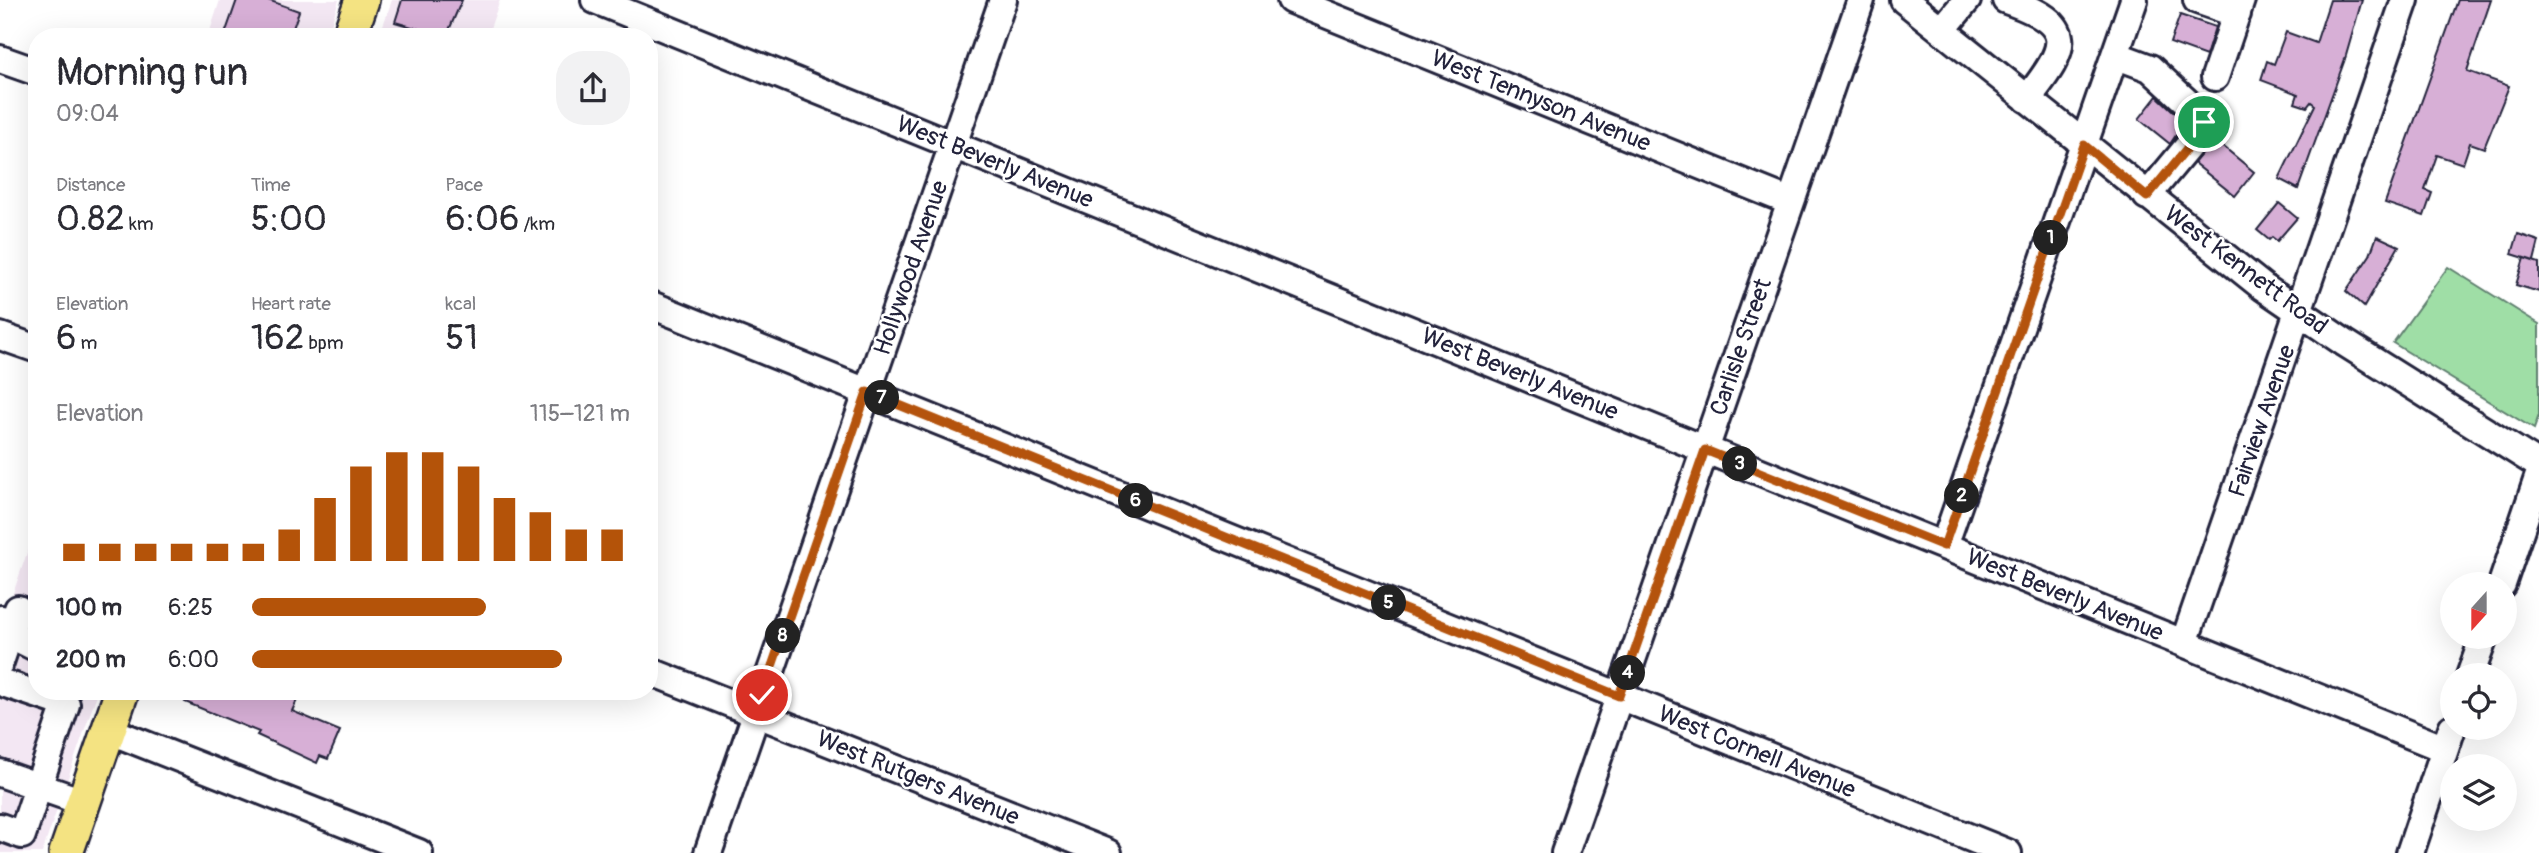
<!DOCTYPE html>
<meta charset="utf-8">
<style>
body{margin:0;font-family:Pangolin,sans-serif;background:#f2f2f3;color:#2b2b33;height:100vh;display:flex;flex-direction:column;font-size:26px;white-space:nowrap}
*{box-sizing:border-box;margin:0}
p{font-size:23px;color:#7c7c81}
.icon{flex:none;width:38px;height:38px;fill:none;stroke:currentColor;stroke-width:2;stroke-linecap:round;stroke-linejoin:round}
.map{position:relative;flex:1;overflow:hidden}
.drawer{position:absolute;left:28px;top:28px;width:630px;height:672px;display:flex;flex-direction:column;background:#fff;border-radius:28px;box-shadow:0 7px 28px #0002}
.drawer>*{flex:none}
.needle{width:46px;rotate:201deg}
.tools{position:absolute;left:2440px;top:572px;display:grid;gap:14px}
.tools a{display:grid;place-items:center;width:77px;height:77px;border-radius:50%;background:#fff;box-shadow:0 7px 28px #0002;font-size:35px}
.pin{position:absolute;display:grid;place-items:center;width:60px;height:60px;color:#fff;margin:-30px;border:4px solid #fff;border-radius:50%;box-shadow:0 2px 7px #0007}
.km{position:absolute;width:35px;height:35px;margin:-18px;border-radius:50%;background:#222;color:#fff;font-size:19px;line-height:35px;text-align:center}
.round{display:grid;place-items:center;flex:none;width:74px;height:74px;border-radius:28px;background:#f2f2f3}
.summary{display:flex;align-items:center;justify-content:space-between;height:119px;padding:0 28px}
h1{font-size:38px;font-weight:600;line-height:52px}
.stats{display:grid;grid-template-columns:repeat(3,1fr);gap:10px;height:119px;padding:7px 28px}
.stats div{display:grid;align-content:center}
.stats b{font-size:35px;font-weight:600}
.stats small{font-size:19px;font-weight:400}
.stats p{font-size:19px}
.chart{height:196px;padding:14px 28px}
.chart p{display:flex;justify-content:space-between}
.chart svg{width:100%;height:126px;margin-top:7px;stroke:#b45309;stroke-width:6}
ul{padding:0 28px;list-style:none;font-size:23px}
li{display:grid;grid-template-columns:112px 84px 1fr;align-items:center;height:52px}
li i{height:18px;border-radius:9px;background:#b45309}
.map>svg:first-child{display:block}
.built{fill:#f3e7f3}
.green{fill:#9fdea6;stroke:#608070;stroke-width:2}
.building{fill:#d7afd6;stroke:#22223b;stroke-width:2}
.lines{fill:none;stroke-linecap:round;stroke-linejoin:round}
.minor-casing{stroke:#22223b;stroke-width:32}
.major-casing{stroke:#22223b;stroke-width:38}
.minor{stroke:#fff;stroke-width:26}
.major{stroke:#f4e382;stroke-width:33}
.route-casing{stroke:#fff;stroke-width:14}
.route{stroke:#b45309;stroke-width:9}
.labels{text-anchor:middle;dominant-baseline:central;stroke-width:5;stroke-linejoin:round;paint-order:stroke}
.street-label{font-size:24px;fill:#22223b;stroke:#fff}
</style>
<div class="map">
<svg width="2539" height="853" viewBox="0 0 2539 853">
<rect width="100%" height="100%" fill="#fff"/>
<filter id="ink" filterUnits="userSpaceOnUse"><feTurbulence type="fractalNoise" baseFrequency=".0143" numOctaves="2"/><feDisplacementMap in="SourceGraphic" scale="14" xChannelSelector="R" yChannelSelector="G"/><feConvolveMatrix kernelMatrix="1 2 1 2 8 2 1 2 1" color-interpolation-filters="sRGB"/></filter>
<g filter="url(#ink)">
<path class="built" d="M220,0h119l-12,37h-119z
M392,0h108l-13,37h-108z
M37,524v167h61l-56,162h-42v-222z"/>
<path class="green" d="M2448,267l91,57v91l-5,14 -141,-86z"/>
<path class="building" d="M237,0h31l31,11 -9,26h-66z
M402,0h60l-16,37 -51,-15z
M2330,0h32l-17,59 -47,130 -19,-10 36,-74 -4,-3 -4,5 -12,-4 3,-9 -37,-14 6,-19 7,3 12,-32 30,11z
M2458,0h33l-24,71 42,15 -25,62 -14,-5 -7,21 -26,-9 -12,35 7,3 -8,23 -39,-13z
M2180,15l35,12 -9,29 -36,-13z
M2157,96l28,26 -15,22 -31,-25z
M2213,138l41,34 -19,24 -41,-33z
M2279,203l18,15 -20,23 -5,-4 -3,3 -12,-10z
M2518,234l21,7 -5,20 -22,-7z
M2377,236l22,10 -35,61 -18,-16 24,-36z
M2524,258l15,5v29l-23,-7z
M189,691h102l-2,6 8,3 -5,11 48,20 -12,28 -8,-3 -3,7 -60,-28 2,-3 -74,-30z"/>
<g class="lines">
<defs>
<path id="minor" d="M595,0l1850,749
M1291,0l500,202
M1904,0l359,287 82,56 194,122
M2006,0c72,25 63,46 21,99
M2197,0l40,14
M1942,30l25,-30
M2115,55l35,13 54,50 -8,19 -49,59
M0,59l37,13
M2215,77l26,-77
M649,304l1359,549
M0,336l37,13
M1944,546l190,-546
M2502,584l37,-109
M1,619l18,20 18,9
M2184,643l221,-643
M0,662l18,-53
M649,671l459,182
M2470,676l14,-39
M0,682l66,22 -44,131 -22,-8
M108,730l311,123
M0,773l83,29
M708,853l295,-853
M1565,853l296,-853
M2410,853l42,-125"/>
<path id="major" d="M349,37l13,-37
M66,853l56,-162"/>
</defs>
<use href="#minor" class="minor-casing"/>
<use href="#major" class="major-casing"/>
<use href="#minor" class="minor"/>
<use href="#major" class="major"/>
</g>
</g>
<g class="lines" filter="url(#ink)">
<defs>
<path id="route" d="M762,695l105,-303 752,304 86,-246 239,96 140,-401 63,52 49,-60 8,-15"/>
</defs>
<use href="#route" class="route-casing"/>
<use href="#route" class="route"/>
</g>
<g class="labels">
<g class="street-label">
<text transform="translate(1541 101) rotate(22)">West Tennyson Avenue</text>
<text transform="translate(995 162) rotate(22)">West Beverly Avenue</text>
<text transform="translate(911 268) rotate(-71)">Hollywood Avenue</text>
<text transform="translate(2246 270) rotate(37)">West Kennett Road</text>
<text transform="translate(1741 347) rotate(-71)">Carlisle Street</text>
<text transform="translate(1520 374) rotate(22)">West Beverly Avenue</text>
<text transform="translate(2262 421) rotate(-71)">Fairview Avenue</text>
<text transform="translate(2065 595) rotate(22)">West Beverly Avenue</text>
<text transform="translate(1757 752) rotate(22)">West Cornell Avenue</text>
<text transform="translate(918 778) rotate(22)">West Rutgers Avenue</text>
</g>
</g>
</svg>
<div class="tools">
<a><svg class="needle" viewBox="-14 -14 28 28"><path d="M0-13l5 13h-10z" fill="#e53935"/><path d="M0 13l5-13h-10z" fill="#7c7c81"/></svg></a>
<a><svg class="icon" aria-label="locate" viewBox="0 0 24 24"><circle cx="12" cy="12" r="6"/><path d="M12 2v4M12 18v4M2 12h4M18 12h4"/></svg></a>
<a><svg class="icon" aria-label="layers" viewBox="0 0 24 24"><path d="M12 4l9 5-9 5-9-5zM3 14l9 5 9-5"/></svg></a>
</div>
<div class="pin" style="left:2204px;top:122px;background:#1e9e55"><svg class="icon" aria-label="arrive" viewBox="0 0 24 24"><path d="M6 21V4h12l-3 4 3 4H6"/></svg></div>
<div class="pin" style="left:762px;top:695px;background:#d93025"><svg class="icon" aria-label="check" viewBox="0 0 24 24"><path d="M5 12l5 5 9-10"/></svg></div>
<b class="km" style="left:2051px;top:238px">1</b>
<b class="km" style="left:1962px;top:496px">2</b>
<b class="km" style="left:1740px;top:464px">3</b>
<b class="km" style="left:1628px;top:673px">4</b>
<b class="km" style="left:1389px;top:603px">5</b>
<b class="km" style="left:1136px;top:501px">6</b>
<b class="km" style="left:882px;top:398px">7</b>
<b class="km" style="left:783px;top:636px">8</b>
<section class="drawer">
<div class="summary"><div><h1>Morning run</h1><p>09:04</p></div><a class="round"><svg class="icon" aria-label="share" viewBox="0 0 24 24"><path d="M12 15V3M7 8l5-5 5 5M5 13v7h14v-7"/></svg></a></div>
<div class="stats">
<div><p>Distance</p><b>0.82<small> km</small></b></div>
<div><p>Time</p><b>5:00</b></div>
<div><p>Pace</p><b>6:06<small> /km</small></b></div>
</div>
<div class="stats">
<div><p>Elevation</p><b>6<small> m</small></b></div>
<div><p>Heart rate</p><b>162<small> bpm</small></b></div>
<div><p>kcal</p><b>51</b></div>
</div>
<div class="chart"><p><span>Elevation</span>115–121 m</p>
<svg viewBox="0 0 160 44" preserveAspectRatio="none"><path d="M5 44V38M15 44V38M25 44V38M35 44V38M45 44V38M55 44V38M65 44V33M75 44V22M85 44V11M95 44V6M105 44V6M115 44V11M125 44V22M135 44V27M145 44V33M155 44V33"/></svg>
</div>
<ul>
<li><b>100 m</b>6:25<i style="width:62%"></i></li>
<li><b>200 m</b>6:00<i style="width:82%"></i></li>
</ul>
</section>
</div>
